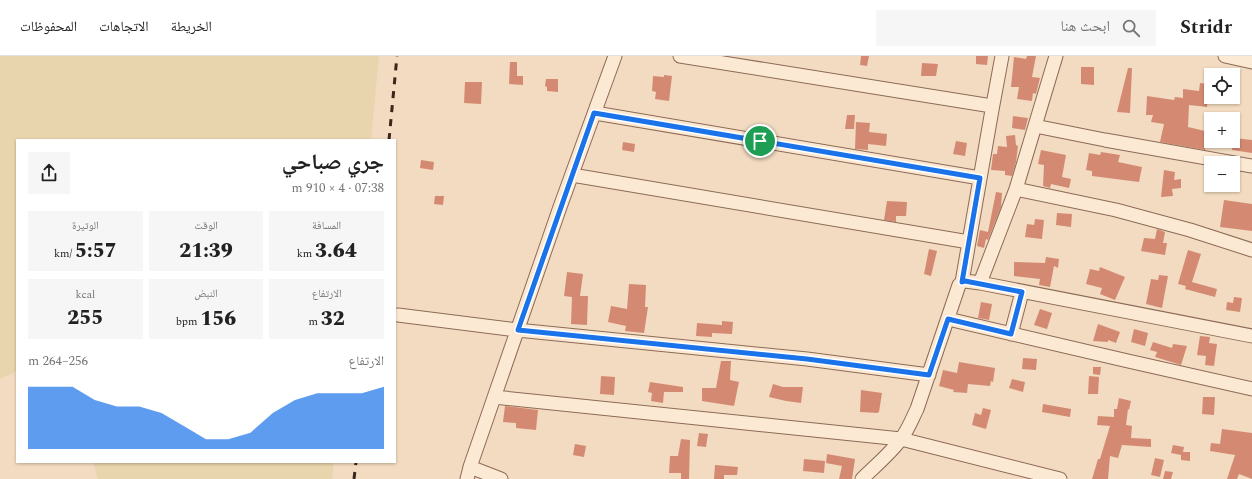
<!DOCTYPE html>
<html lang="ar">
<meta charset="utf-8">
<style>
body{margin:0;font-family:Spectral,"Noto Naskh Arabic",serif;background:#f6f6f6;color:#222;direction:rtl;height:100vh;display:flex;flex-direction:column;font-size:15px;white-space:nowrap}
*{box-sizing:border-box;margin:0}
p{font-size:13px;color:#767676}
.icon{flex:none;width:22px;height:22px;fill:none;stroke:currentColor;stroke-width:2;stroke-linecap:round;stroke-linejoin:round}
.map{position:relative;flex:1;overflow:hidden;direction:ltr}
.details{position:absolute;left:16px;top:83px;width:380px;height:324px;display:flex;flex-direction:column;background:#fff;border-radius:0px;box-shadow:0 1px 3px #0004;direction:rtl}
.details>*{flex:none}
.buttons{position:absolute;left:1204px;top:12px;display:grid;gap:8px}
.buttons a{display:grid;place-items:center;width:36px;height:36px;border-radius:0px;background:#fff;box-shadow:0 1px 3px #0004;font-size:20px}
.pin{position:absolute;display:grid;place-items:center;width:34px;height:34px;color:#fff;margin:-17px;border:2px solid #fff;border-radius:50%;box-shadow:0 1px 4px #0007}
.round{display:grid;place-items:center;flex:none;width:42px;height:42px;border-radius:0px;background:#f6f6f6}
.head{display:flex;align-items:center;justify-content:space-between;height:68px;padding:0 12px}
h1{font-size:22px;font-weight:800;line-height:30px}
.metrics{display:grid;grid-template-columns:repeat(3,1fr);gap:6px;height:68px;padding:4px 12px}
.metrics div{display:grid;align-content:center;border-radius:0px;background:#f6f6f6;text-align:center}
.metrics b{font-size:20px;font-weight:800}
.metrics small{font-size:11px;font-weight:400}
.metrics p{font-size:11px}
.chart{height:112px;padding:8px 12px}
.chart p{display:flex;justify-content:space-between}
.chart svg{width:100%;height:72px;margin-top:4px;fill:#1a73e8;opacity:.7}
header{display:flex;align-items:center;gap:24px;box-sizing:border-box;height:56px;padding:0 20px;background:#fff;border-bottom:1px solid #e0e0e0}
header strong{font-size:19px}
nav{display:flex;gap:22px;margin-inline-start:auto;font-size:14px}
.search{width:280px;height:36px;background:#f6f6f6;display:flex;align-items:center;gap:10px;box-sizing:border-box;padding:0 14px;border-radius:0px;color:#767676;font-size:15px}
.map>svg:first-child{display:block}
.farmland{fill:#e8d4ad}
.building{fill:#d48a72}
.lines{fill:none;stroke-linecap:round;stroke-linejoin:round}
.minor-casing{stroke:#8d6a56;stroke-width:15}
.minor{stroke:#fce9d4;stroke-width:13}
.rail{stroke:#3b261c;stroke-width:3;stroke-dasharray:7 7;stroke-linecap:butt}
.route-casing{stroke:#fff;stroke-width:8}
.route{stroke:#1a73e8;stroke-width:5}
</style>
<header>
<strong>Stridr</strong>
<div class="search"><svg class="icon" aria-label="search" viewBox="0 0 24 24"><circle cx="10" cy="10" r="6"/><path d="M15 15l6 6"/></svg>ابحث هنا</div>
<nav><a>الخريطة</a><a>الاتجاهات</a><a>المحفوظات</a></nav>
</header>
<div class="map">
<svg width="1252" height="423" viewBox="0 0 1252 423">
<rect width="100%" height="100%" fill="#f2dbc0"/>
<path class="farmland" d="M0,0h379l-8,84h-354v231l-17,8z
M93,406h241l-2,17h-234z"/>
<path class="building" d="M861,0h8l-2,10 -7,-1z
M976,0h12l-1,9 -11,-1z
M1027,0h9l-4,21 8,1 -4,16 -3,-1 -1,8 -15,-2 2,-12h-8l3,-30 12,2z
M510,6h7v14h6v9l-14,-1z
M922,7l16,1 -2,12h-15z
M1081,11h13v18l-13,-1z
M1128,12h4l-2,45 -13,-1z
M664,19l8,1 -3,25 -14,-2 1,-7 -4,-1 1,-15 11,1z
M546,23h12v13l-11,-1v-4l-2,-1z
M465,26h17l-1,22 -17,-1z
M1200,27l9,1 -2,23 -18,-2 -1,22 21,5 -4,18 -45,-8 4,-18 -13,-2 2,-7h-7l1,-19 27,4 1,-3 8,1v-9l16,2z
M847,59h8l-1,14h-9z
M1013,60l15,2 -3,12 -13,-2z
M856,66l14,1 -1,9 18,2 -1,12 -18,-2v6l-13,-1z
M1015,79l1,10 2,1 -2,16 -4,14 -7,-1v-4l-14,-1 2,-16h4l1,-8 9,1 -1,-11z
M1234,82l18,2v13l-20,-3z
M956,85l11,2 -2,13 -12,-2z
M623,86l12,2 -1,8 -12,-2z
M1041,94l25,5 -4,22 9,2 -2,9 -18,-4 -1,4 -7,-2 1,-21 -6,-1z
M1101,96l19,3 -2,7 24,5 -3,15 -47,-6v-5l-6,-1 3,-17 11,2z
M421,104l13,2 -1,8 -13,-2z
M1164,114l11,2 -1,8 7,-1v9l-9,1 1,7 -12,1z
M996,136l6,1 -1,14 -13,33 -2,-1 -2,9 -7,-2 3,-16 8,2z
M435,140h9l-1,9 -9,-1z
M1224,144l28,4v27l-32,-4z
M887,145l20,1 -1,14h-10v6l-12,-2z
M1057,157l15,1 -1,13 -15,-2z
M1035,163l9,1 -2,19 -17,-2 2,-13 7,1z
M1157,173l8,3 -2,11h4l-2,12 -24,-4 3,-13 11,1z
M929,193l8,2 -6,25 -7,-2z
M1188,194l13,4 -9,28 25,7 -2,8 -30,-8 1,-3 -8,-2z
M1046,201l13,2 -1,9 -4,-2 -4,21 -11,-2 1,-6 -26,-3v-14l31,1z
M1100,211l25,10 -10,23 -15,-6 2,-6 -16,-4 4,-15 9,2z
M567,216l16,2 -3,22h8l-1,29 -16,-1 1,-27 -8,-1z
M1159,219l9,1 -6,32 -16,-4 5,-25 7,1z
M629,228l17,1 -1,22h3l-4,26 -19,-2 1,-5 -18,-4 3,-16 16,3z
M1234,241l8,1 -2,14 -14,-2 1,-8 6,1z
M981,246l11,2 -3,16 -11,-2z
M1040,253l12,4 -5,16 -13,-4z
M722,265l11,1 -1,12 -20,-1v4l-16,-1 1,-13 25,2z
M1098,268l22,8 -4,11 -8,-3v2l-15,-1z
M1134,273l14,4 -3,13 -14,-4z
M1200,280l10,1 -1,6 8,1 -3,22 -9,-1 1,-9 -9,-1z
M1153,286l19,6 1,-4 14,2 -6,19 -26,-8 2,-5 -7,-2z
M1023,302l14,1 -1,11 -14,-1z
M721,305h10l-1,19 9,2 -5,24 -32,-5v-13h14z
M959,306l36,6 -2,14 -2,-1 -1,5 -22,-2 -1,9 -14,-1 1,-2 -15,-4 4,-16 14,3z
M1093,311h8l-1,8 -7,-1z
M601,320l14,1 -1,18 -14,-1z
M1089,320l10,1 -1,17h-10z
M1012,323l13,3 -2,10 -14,-4z
M650,326l33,5v5h-19l-1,11 -12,-2 1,-8 -4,-1z
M773,328l10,3h20l-2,16 -15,-2 -17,-4z
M861,334l21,3 -3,19h-1v1l-18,-1z
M1203,341h12l-1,18 -12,-1z
M1119,342l12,3 -2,9 -1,-1 -2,16 6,1 -1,12 20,1v8l-29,-2 -4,13 -8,-2 -2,23h-16l6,-20h2l10,-33 -13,-1 1,-9 16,1v-8h3z
M1043,348l28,5 -1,8 -28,-5z
M505,350l33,4 -2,20 -20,-2v-5l-13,-1z
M983,352l8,2 -5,19 -14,-4 3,-12 6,2z
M1222,373l30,4v46l-13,-5 -2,5h-10l8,-24 -25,-4 1,-8 9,1z
M699,377l9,1 -2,13 -9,-1z
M681,383l9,1 -1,39h-8v-6h-12l1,-17h8z
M575,388l11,2 -2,11 -11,-2z
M1173,389l11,2 -1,5h7v9l-9,-1v-5l-10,-2z
M827,398l28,5 -3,20h-13l3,-13 -16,-3z
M1155,402l9,2 -4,17 -9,-2z
M804,403l21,2 -1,12 -21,-2z
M715,409l23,2 -1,8h-13v4h-10z
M1165,415l8,1 -2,7h-8z"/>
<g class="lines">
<defs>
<path id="minor" d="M680,0l312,50
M1225,0l27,6
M595,57l385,65
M1035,70l70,14 147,26
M572,119l397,67
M1016,133l100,21 74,20 62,20
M962,226l3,-1 15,2 272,53
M980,227l36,-94 40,-133
M398,259l119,15 290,29 122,16
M948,263l180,42 124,28
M1011,278l11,-42
M494,341l407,42 159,40
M470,411l31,12
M467,423l3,-12 90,-260 55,-151
M862,423c13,-13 28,-25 39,-40 7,-9 11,-20 16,-30l42,-124 3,-3 30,-172 10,-54"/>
</defs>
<use href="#minor" class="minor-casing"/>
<use href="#minor" class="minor"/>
<path class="rail" d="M389,84l8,-84
M354,423l2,-17"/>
</g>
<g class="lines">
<defs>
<path id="route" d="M594,57l386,65 -18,104 3,-1 57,11 -11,42 -63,-15 -19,56 -122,-16 -289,-29z"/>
</defs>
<use href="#route" class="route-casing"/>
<use href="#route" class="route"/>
</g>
</svg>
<div class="buttons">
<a><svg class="icon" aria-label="locate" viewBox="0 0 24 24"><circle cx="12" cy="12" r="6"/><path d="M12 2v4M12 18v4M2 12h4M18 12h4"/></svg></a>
<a>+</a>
<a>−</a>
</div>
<div class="pin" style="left:760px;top:85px;background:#1e9e55"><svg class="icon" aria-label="arrive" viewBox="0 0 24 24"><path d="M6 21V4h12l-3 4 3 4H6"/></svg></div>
<section class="details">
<div class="head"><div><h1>جري صباحي</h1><p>07:38 · 4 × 910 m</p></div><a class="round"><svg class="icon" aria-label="share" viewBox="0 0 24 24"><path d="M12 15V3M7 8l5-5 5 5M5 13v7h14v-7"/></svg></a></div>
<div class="metrics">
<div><p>المسافة</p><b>3.64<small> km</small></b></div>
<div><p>الوقت</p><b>21:39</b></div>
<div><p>الوتيرة</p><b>5:57<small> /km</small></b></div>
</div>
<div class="metrics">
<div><p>الارتفاع</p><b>32<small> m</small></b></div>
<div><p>النبض</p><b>156<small> bpm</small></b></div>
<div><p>kcal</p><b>255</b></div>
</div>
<div class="chart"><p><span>الارتفاع</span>256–264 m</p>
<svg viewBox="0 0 160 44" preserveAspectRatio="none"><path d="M0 44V6L10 6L20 6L30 14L40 18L50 18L60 22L70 30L80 38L90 38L100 34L110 22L120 14L130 10L140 10L150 10L160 6V44z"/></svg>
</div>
</section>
</div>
